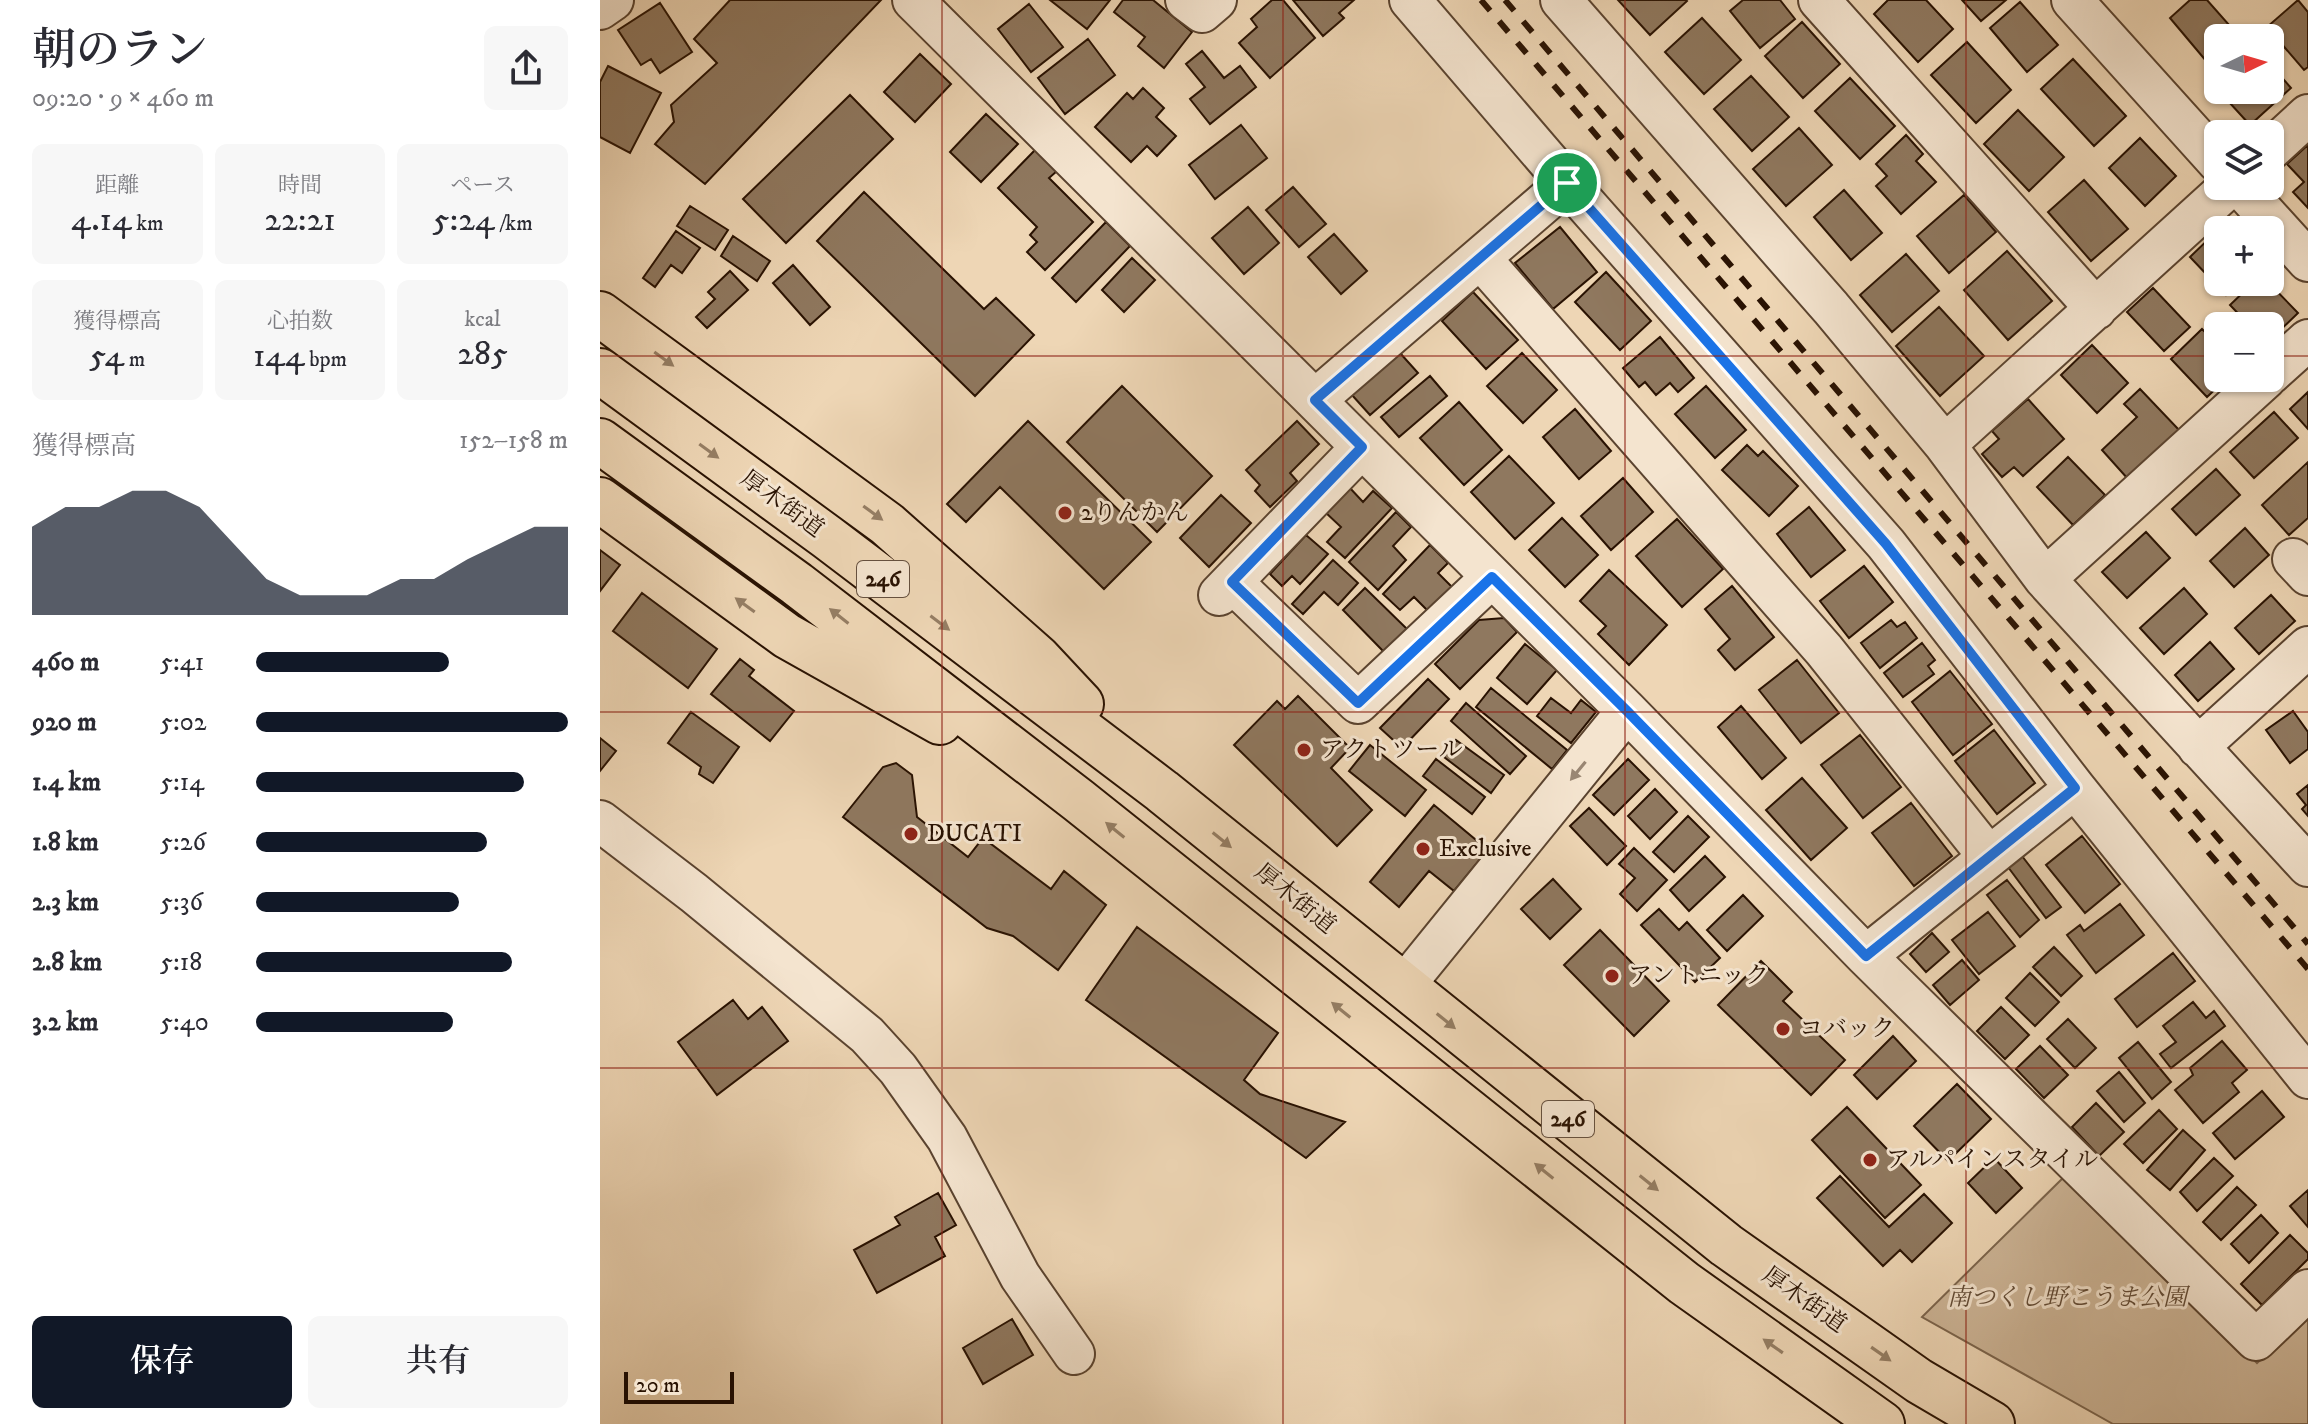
<!DOCTYPE html>
<html lang="ja">
<meta charset="utf-8">
<style>
body{margin:0;font-family:"IM FELL DW Pica","Noto Serif JP",serif;background:#f7f7f7;color:#2b2b33;height:100vh;display:flex;flex-direction:column;font-size:30px;white-space:nowrap}
*{box-sizing:border-box;margin:0}
p{font-size:26px;color:#7c7c81}
.icon{flex:none;width:44px;height:44px;fill:none;stroke:currentColor;stroke-width:2;stroke-linecap:round;stroke-linejoin:round}
.map{position:relative;flex:1;overflow:hidden}
.sheet{display:flex;flex-direction:column;background:#fff;width:600px}
.sheet>*{flex:none}
.needle{width:52px;rotate:85deg}
.tools{position:absolute;left:1604px;top:24px;display:grid;gap:16px}
.tools a{display:grid;place-items:center;width:80px;height:80px;border-radius:12px;background:#fff;box-shadow:0 2px 6px #0004;font-size:40px}
.scale{position:absolute;left:24px;bottom:20px;width:110px;box-sizing:border-box;padding-left:8px;border:4px solid #291202;border-top:0;font-size:22px;line-height:28px;white-space:nowrap;color:#291202;-webkit-text-stroke:6px #f4e4cf;paint-order:stroke}
.pin{position:absolute;display:grid;place-items:center;width:68px;height:68px;color:#fff;margin:-34px;border:4px solid #fff;border-radius:50%;box-shadow:0 2px 8px #0007}
.round{display:grid;place-items:center;flex:none;width:84px;height:84px;border-radius:12px;background:#f7f7f7}
.summary{display:flex;align-items:center;justify-content:space-between;height:136px;padding:0 32px}
h1{font-size:44px;font-weight:600;line-height:60px}
.stats{display:grid;grid-template-columns:repeat(3,1fr);gap:12px;height:136px;padding:8px 32px}
.stats div{display:grid;align-content:center;border-radius:12px;background:#f7f7f7;text-align:center}
.stats b{font-size:34px;font-weight:600}
.stats small{font-size:22px;font-weight:400}
.stats p{font-size:22px}
.chart{height:224px;padding:16px 32px}
.chart p{display:flex;justify-content:space-between}
.chart svg{width:100%;height:144px;margin-top:8px;fill:#111827;opacity:.7}
.action{display:flex;gap:16px;margin-top:auto;padding:16px 32px}
.action a{flex:1;height:92px;border-radius:12px;background:#111827;color:#fff;font-size:32px;font-weight:600;line-height:92px;text-align:center}
.action a+a{background:#f7f7f7;color:#2b2b33}
ul{padding:0 32px;list-style:none;font-size:26px}
li{display:grid;grid-template-columns:128px 96px 1fr;align-items:center;height:60px}
li i{height:20px;border-radius:10px;background:#111827}
main{display:flex;flex:1;min-height:0}
.map>svg:first-child{display:block}
.green{fill:#cdb597;stroke:#7b644c;stroke-width:2}
.building{fill:#8f785f;stroke:#291202;stroke-width:2}
.lines{fill:none;stroke-linecap:round;stroke-linejoin:round}
.minor-casing{stroke:#5a432f;stroke-width:44}
.highway-casing{stroke:#291202;stroke-width:48}
.minor{stroke:#f4e4cf;stroke-width:40}
.highway{stroke:#eed6b5;stroke-width:44}
.rail{stroke:#291202;stroke-width:6;stroke-dasharray:14 14;stroke-linecap:butt}
.oneway{fill:#957e64}
.oneway2{fill:#998673}
.route-casing{stroke:#fff;stroke-width:16}
.route{stroke:#1a73e8;stroke-width:10}
.grid{fill:none;stroke:#8f2418;stroke-width:2;stroke-opacity:0.55}
.poi-dot{fill:#8f2418;stroke:#f4e4cf;stroke-width:3}
.labels{text-anchor:middle;dominant-baseline:central;stroke-width:6;stroke-linejoin:round;paint-order:stroke}
.shield{fill:#f4e4cf;stroke:#665140;stroke-width:2}
.shield-label{font-size:22px;font-weight:bold;fill:#291202}
.street-label{font-size:24px;fill:#291202;stroke:#f4e4cf}
.poi-label{font-size:24px;fill:#291202;stroke:#f4e4cf;text-anchor:start}
.park-label{font-size:24px;font-style:italic;fill:#624b36;stroke:#f4e4cf}
</style>
<main>
<section class="sheet">
<div class="summary"><div><h1>朝のラン</h1><p>09:20 · 9 × 460 m</p></div><a class="round"><svg class="icon" aria-label="share" viewBox="0 0 24 24"><path d="M12 15V3M7 8l5-5 5 5M5 13v7h14v-7"/></svg></a></div>
<div class="stats">
<div><p>距離</p><b>4.14<small> km</small></b></div>
<div><p>時間</p><b>22:21</b></div>
<div><p>ペース</p><b>5:24<small> /km</small></b></div>
</div>
<div class="stats">
<div><p>獲得標高</p><b>54<small> m</small></b></div>
<div><p>心拍数</p><b>144<small> bpm</small></b></div>
<div><p>kcal</p><b>285</b></div>
</div>
<div class="chart"><p><span>獲得標高</span>152–158 m</p>
<svg viewBox="0 0 160 44" preserveAspectRatio="none"><path d="M0 44V17L10 11L20 11L30 6L40 6L50 11L60 22L70 33L80 38L90 38L100 38L110 33L120 33L130 27L140 22L150 17L160 17V44z"/></svg>
</div>
<ul>
<li><b>460 m</b>5:41<i style="width:62%"></i></li>
<li><b>920 m</b>5:02<i style="width:100%"></i></li>
<li><b>1.4 km</b>5:14<i style="width:86%"></i></li>
<li><b>1.8 km</b>5:26<i style="width:74%"></i></li>
<li><b>2.3 km</b>5:36<i style="width:65%"></i></li>
<li><b>2.8 km</b>5:18<i style="width:82%"></i></li>
<li><b>3.2 km</b>5:40<i style="width:63%"></i></li>
</ul>
<div class="action"><a>保存</a><a>共有</a></div>
</section>
<div class="map">
<svg width="1708" height="1424" viewBox="0 0 1708 1424">
<rect width="100%" height="100%" fill="#eed6b5"/>
<filter id="stains"><feTurbulence type="fractalNoise" baseFrequency=".0025" numOctaves="4"/><feColorMatrix values="0 0 0 0 .2 0 0 0 0 .09 0 0 0 0 .02 0 0 0 .5 -.17"/></filter>
<radialGradient id="worn" r=".72"><stop offset=".6" stop-color="#630" stop-opacity="0"/><stop offset="1" stop-color="#630" stop-opacity=".3"/></radialGradient>
<path class="green" d="M1467,1174l190,189 51,-48v109h-195l-191,-107z"/>
<path class="building" d="M130,0h151l-176,184 -50,-40 19,-22 -3,-17 46,-42 -23,-24z
M450,0h60l-23,29z
M523,0h30l39,32 -28,36 -26,-22 7,-9 -31,-25z
M672,0h11l32,38 -45,40 -31,-35 18,-16 -6,-8z
M693,0h61l-15,13 5,5 -21,18z
M1018,0h68l1,1 -37,34z
M1143,0h37l15,19 -35,29 -30,-37z
M1288,0h38l27,29 -35,33 -44,-48z
M1362,0h44l-25,21z
M1590,0h17l31,35 -4,3h-16v14l-11,10 -37,-44z
M1698,0l10,12v55l-4,3 -37,-43z
M1420,2l38,43 -31,27 -37,-44z
M60,3l32,49 -32,21 -9,-14 -10,6 -23,-35z
M429,4l34,43 -32,25 -33,-43z
M1102,18l39,42 -37,34 -39,-42z
M1202,22l38,42 -37,34 -38,-42z
M488,39l27,36 -50,39 -27,-36z
M1367,42l44,48 -35,33 -45,-48z
M602,51l22,27 16,-12 16,21 -46,37 -20,-25 15,-12 -19,-23z
M320,54l31,30 -36,38 -31,-30z
M1473,59l53,57 -32,30 -53,-57z
M1670,64l21,24 -41,37 -32,-35h52z
M8,66l53,27 -31,60 -30,-16v-55z
M1151,76l38,41 -37,34 -38,-42z
M1250,78l45,48 -35,33 -45,-48z
M543,88l21,20 -8,9 20,19 -19,20 -10,-10 -16,16 -36,-35 32,-34 6,6z
M250,95l43,44 -107,104 -43,-44z
M1418,110l46,47 -35,34 -45,-47z
M386,114l32,30 -37,38 -31,-30z
M641,125l26,33 -52,41 -26,-34z
M1199,128l33,37 -46,41 -33,-37z
M1306,135l17,19 -7,7 20,21 -35,32 -25,-28 11,-10 -11,-12z
M1540,138l36,38 -31,30 -36,-38z
M1708,145v63l-15,-16 11,-10 -17,-18z
M436,149l21,22 -8,7 44,44 -48,48 -18,-18 10,-10 -7,-7 7,-8 -39,-39z
M1484,180l44,49 -37,32 -43,-49z
M693,187l33,37 -27,23 -33,-37z
M1244,190l38,43 -31,27 -37,-43z
M264,192l120,117 12,-11 38,37 -59,61 -158,-155z
M1364,195l32,37 -47,41 -32,-37z
M90,206l38,24 -13,20 -38,-24z
M648,207l31,36 -35,31 -32,-36z
M506,222l24,24 -54,56 -24,-24z
M960,227l37,45 -44,37 -38,-46z
M1618,230v52h22l-14,13 -36,-38z
M76,231l24,17 -18,25 -11,-8 -16,22 -12,-9z
M734,234l33,37 -26,23 -33,-37z
M133,236l37,25 -13,20 -36,-25z
M1407,251l45,50 -44,39 -44,-50z
M1306,254l33,37 -47,41 -32,-37z
M532,258l23,22 -31,32 -22,-22z
M193,265l37,42 -20,18 -37,-42z
M130,271l18,19 -41,38 -11,-11 19,-18 -7,-7z
M1006,272l45,49 -31,29 -45,-48z
M1654,282h14l30,31 -28,27v-14h-20l-20,-21z
M1553,288l37,39 -26,24 -37,-39z
M873,292l45,48 -32,29 -44,-48z
M1339,307l45,49 -44,40 -44,-50z
M1602,329l16,16v33h9l-20,19 -36,-38z
M1060,337l34,41 -16,14 -8,-9 -14,12 -11,-13 -6,5 -16,-19z
M1492,345l36,38 -31,30 -36,-38z
M800,353l18,20 -48,42 -18,-20z
M922,353l35,37 -34,33 -36,-37z
M830,376l17,20 -48,41 -18,-20z
M522,386l90,90 -55,56 -90,-90z
M1106,386l40,44 -31,28 -40,-44z
M1540,389l40,42 -52,48 -26,-29 35,-33 -13,-13z
M1708,392v37l-18,-20z
M1428,399l36,40 -41,37 -9,-9 -12,10 -20,-23 17,-15 -7,-8z
M859,402l43,48 -38,35 -44,-47z
M975,409l36,42 -32,28 -36,-42z
M1674,412l24,26 -44,40 -24,-26z
M428,421l123,121 -47,47 -104,-102 -34,35 -19,-18z
M697,421l22,23 -29,29 7,8 -27,26 -15,-16 5,-6 -14,-15z
M1147,445l11,11 5,-5 35,35 -29,30 -47,-46z
M909,456l45,47 -39,36 -44,-47z
M1468,457l37,38 -32,30 -36,-38z
M1708,462v56l-19,17 -27,-30z
M1616,469l24,26 -44,40 -24,-26z
M1023,478l30,34 -42,38 -30,-34z
M749,487l14,15 10,-11 19,17 -47,50 -18,-16 14,-15 -16,-15z
M621,495l30,28 -42,44 -29,-29z
M1209,507l36,43 -34,27 -34,-43z
M796,512l15,15 -18,19 13,14 -28,30 -29,-28z
M962,518l36,37 -33,32 -36,-37z
M1077,519l46,50 -41,38 -46,-51z
M1645,528l24,27 -35,32 -24,-26z
M1546,532l24,26 -43,40 -25,-26z
M706,535l22,19 -28,30 -8,-8 -10,10 -12,-12z
M830,545l18,18 -10,10 15,15 -24,24 -15,-15 -14,13 -17,-16z
M0,550l20,15 -20,26z
M733,560l25,23 -20,22 -14,-13 -21,22 -11,-10z
M1264,566l29,36 -44,36 -29,-37z
M1009,570l58,55 -38,40 -31,-31 8,-8 -26,-25z
M1132,586l42,51 -39,33 -17,-20 12,-11 -25,-30z
M765,588l42,41 -23,23 -41,-42z
M1584,588l23,26 -43,40 -24,-26z
M42,593l75,56 -29,39 -75,-57z
M1671,595l24,26 -36,33 -24,-26z
M904,618l13,14 -57,57 -25,-25 44,-44z
M1291,620l6,7 8,-5 12,16 -37,30 -19,-25z
M1610,642l24,27 -36,32 -23,-26z
M1322,643l13,17 -7,6 6,8 -31,23 -19,-24z
M925,644l32,26 -30,34 -30,-26z
M140,659l14,11 -5,6 45,35 -24,30 -59,-47z
M1197,660l42,53 -38,30 -42,-53z
M1350,671l42,53 -39,31 -41,-53z
M828,679l21,20 -47,49 -22,-20z
M891,688l76,62 -15,19 -76,-62z
M698,696l52,52 -19,20 41,42 -35,36 -103,-101 43,-44 8,8z
M951,698l20,15 10,-13 15,12 -25,31 -34,-27z
M866,703l60,53 -16,18 -59,-53z
M1141,706l45,52 -24,21 -44,-52z
M1693,711l15,21v17l-18,14 -24,-33z
M91,712l48,35 -26,36 -14,-9 2,-7 -33,-24z
M1394,730l41,53 -38,31 -42,-53z
M1260,735l41,52 -38,31 -42,-53z
M0,738l16,13 -16,20z
M856,740l48,35 -13,18 -47,-36z
M770,745l56,45 -21,26 -56,-45z
M836,759l49,38 -13,17 -49,-38z
M1028,759l21,21 -35,35 -21,-20z
M296,763l16,12 5,42 51,40 15,-19 68,51 13,-18 42,34 -48,65 -45,-34 -26,-8 -144,-111 40,-50z
M1202,778l45,50 -36,32 -45,-50z
M1708,785v31l-6,-7 4,-4 -9,-11z
M1055,789l22,23 -27,27 -22,-23z
M1311,803l41,53 -38,30 -42,-53z
M834,805l54,45 -34,41 -25,-20 -30,36 -29,-25z
M989,808l37,38 -19,19 -37,-39z
M1088,816l21,21 -35,35 -21,-20z
M1482,836l38,48 -35,29 -39,-48z
M1034,848l33,32 -30,31 -17,-17 15,-16 -16,-14z
M1105,856l20,21 -36,34 -19,-21z
M1422,856l39,51 -15,11 -38,-51z
M953,879l28,30 -31,30 -29,-30z
M1407,880l32,40 -19,17 -33,-42z
M1143,895l20,21 -36,35 -20,-21z
M1520,904l24,31 -48,38 -29,-38 13,-10 4,6z
M1059,909l20,21 8,-8 33,36 -25,24 -54,-57z
M1388,912l27,34 -36,28 -27,-34z
M537,927l141,106 -34,47 16,14 85,28 -39,36 -220,-158z
M1000,930l69,71 -35,35 -70,-71z
M1332,933l17,19 -23,20 -16,-18z
M1454,947l28,29 -21,20 -28,-29z
M1573,953l22,28 -58,46 -22,-28z
M1362,960l17,20 -29,25 -17,-20z
M1161,961l31,31 -9,9 62,59 -34,35 -93,-90z
M1430,973l29,29 -24,24 -29,-28z
M133,1000l15,19 14,-12 26,34 -71,54 -39,-53z
M1593,1002l13,16 8,-7 11,15 -54,42 -11,-14 16,-12 -13,-16z
M1401,1007l28,28 -24,24 -28,-28z
M1468,1019l28,29 -21,20 -28,-29z
M1293,1036l23,25 -39,38 -23,-24z
M1622,1041l25,29 -15,13 7,9 -36,31 -28,-33 18,-15 -3,-7z
M1538,1042l33,40 -19,17 -33,-41z
M1440,1046l28,29 -24,23 -28,-29z
M1519,1072l26,31 -21,19 -27,-31z
M1357,1084l34,35 -43,42 -34,-35z
M1662,1091l22,26 -49,42 -22,-26z
M1496,1103l28,29 -25,24 -27,-29z
M1247,1107l74,78 -36,33 -73,-78z
M1559,1110l18,19 -34,34 -19,-19z
M1583,1130l22,20 -35,40 -23,-20z
M1394,1158l28,30 -26,25 -28,-30z
M1614,1158l19,18 -36,35 -17,-19z
M1240,1176l49,51 35,-33 28,29 -40,39 -12,-12 -17,16 -66,-68z
M1637,1187l19,18 -35,35 -18,-18z
M1708,1190v37l-18,-21z
M338,1193l18,32 -21,12 10,19 -68,37 -23,-43 46,-25 -5,-8z
M1661,1215l17,18 -29,30 -18,-19z
M1690,1235l18,18v6l-46,46 -21,-21z
M412,1319l21,36 -50,29 -20,-36z"/>
<g class="lines">
<defs>
<path id="minor" d="M313,0l714,711 239,245 390,384 52,-50
M586,0l16,12 14,-12
M810,0l157,183 319,361 189,244 233,290
M961,0l270,308 114,137 100,134 263,287
M1219,0l277,309
M1472,0l146,162
M0,9l13,-9
M1670,150l38,-35
M1640,186l68,75
M880,258l344,392 165,207
M1670,374l38,-34
M715,400l252,-217
M1345,445l285,-259
M1693,559l15,16
M1445,579l221,-201
M632,582l126,121 134,-126
M619,595l143,-148
M1598,747l110,-100
M0,821l94,72 173,142 31,34 49,69 73,138 54,78
M1266,956l209,-168
M803,987l224,-276"/>
<path id="highway" d="M0,314l287,210 151,134 43,46
M0,371l227,166 335,254 564,454 193,136 73,43
M0,441l197,143 281,216 606,483 198,141
M0,500l187,136 153,86"/>
</defs>
<use href="#minor" class="minor-casing"/>
<use href="#highway" class="highway-casing"/>
<use href="#minor" class="minor"/>
<use href="#highway" class="highway"/>
<path class="rail" d="M881,0l827,969
M905,0l803,944"/>
</g>
<defs><path id="oneway-solid" d="M-6-.8H1V-3.2L6.5 0L1 3.2V.8H-6Z" transform="scale(2)"/></defs>
<g class="oneway">
<use href="#oneway-solid" transform="translate(64 359) rotate(36)"/>
<use href="#oneway-solid" transform="translate(109 451) rotate(36)"/>
<use href="#oneway-solid" transform="translate(273 513) rotate(36)"/>
<use href="#oneway-solid" transform="translate(145 605) rotate(-144)"/>
<use href="#oneway-solid" transform="translate(239 616) rotate(-142)"/>
<use href="#oneway-solid" transform="translate(340 623) rotate(37)"/>
<use href="#oneway-solid" transform="translate(515 830) rotate(-141)"/>
<use href="#oneway-solid" transform="translate(622 840) rotate(39)"/>
<use href="#oneway-solid" transform="translate(741 1010) rotate(-141)"/>
<use href="#oneway-solid" transform="translate(846 1021) rotate(39)"/>
<use href="#oneway-solid" transform="translate(944 1171) rotate(-141)"/>
<use href="#oneway-solid" transform="translate(1049 1183) rotate(39)"/>
<use href="#oneway-solid" transform="translate(1173 1346) rotate(-145)"/>
<use href="#oneway-solid" transform="translate(1281 1354) rotate(35)"/>
</g>
<use class="oneway2" href="#oneway-solid" transform="translate(978 771) rotate(129)"/>
<g class="lines">
<defs>
<path id="route" d="M967,183l319,361 189,244 -209,168 -239,-245 -135,-134 -134,126 -126,-121 130,-135 -47,-47z"/>
</defs>
<use href="#route" class="route-casing"/>
<use href="#route" class="route"/>
</g>
<path class="grid" d="M342,0v1424M683,0v1424M1025,0v1424M1366,0v1424M0,356h1618M1670,356h38M0,712h1708M0,1068h1708"/>
<g class="poi-dot">
<circle cx="465" cy="513" r="8"/>
<circle cx="704" cy="750" r="8"/>
<circle cx="311" cy="834" r="8"/>
<circle cx="823" cy="849" r="8"/>
<circle cx="1012" cy="976" r="8"/>
<circle cx="1183" cy="1029" r="8"/>
<circle cx="1270" cy="1160" r="8"/>
</g>
<g class="labels">
<g class="shield">
<rect x="257" y="561" width="52" height="36" rx="6"/>
<rect x="942" y="1101" width="52" height="36" rx="6"/>
</g>
<g class="shield-label">
<text x="283" y="579">246</text>
<text x="968" y="1119">246</text>
</g>
<g class="street-label">
<text transform="translate(182 504) rotate(36)">厚木街道</text>
<text transform="translate(695 899) rotate(39)">厚木街道</text>
<text transform="translate(1204 1300) rotate(35)">厚木街道</text>
</g>
<g class="poi-label">
<text x="481" y="513">2りんかん</text>
<text x="720" y="750">アクトツール</text>
<text x="327" y="834">DUCATI</text>
<text x="839" y="849">Exclusive</text>
<text x="1028" y="976">アントニック</text>
<text x="1199" y="1029">コバック</text>
<text x="1286" y="1160">アルパインスタイル</text>
</g>
<g class="park-label">
<text x="1467" y="1298">南つくし野こうま公園</text>
</g>
</g>
<rect width="100%" height="100%" filter="url(#stains)"/>
<rect width="100%" height="100%" fill="url(#worn)"/>
</svg>
<div class="tools">
<a><svg class="needle" viewBox="-14 -14 28 28"><path d="M0-13l5 13h-10z" fill="#e53935"/><path d="M0 13l5-13h-10z" fill="#7c7c81"/></svg></a>
<a><svg class="icon" aria-label="layers" viewBox="0 0 24 24"><path d="M12 4l9 5-9 5-9-5zM3 14l9 5 9-5"/></svg></a>
<a>+</a>
<a>−</a>
</div>
<div class="scale">20 m</div>
<div class="pin" style="left:967px;top:183px;background:#1e9e55"><svg class="icon" aria-label="arrive" viewBox="0 0 24 24"><path d="M6 21V4h12l-3 4 3 4H6"/></svg></div>
</div>
</main>
